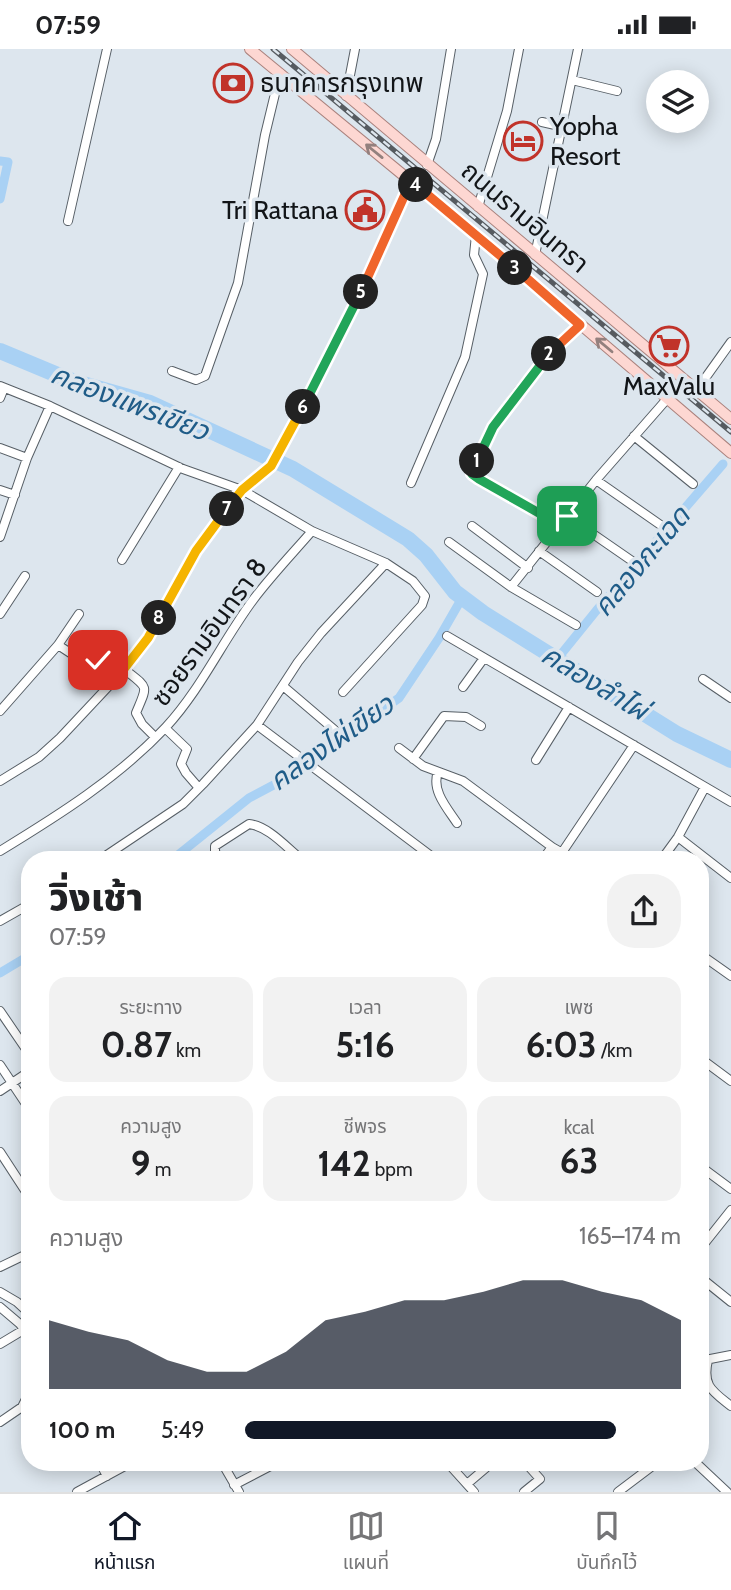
<!DOCTYPE html>
<html lang="th">
<meta charset="utf-8">
<style>
body{margin:0;font-family:Cabin,"Noto Sans Thai",sans-serif;background:#f2f2f2;color:#202124;height:100vh;display:flex;flex-direction:column;font-size:26px;white-space:nowrap}
*{box-sizing:border-box;margin:0}
p{font-size:23px;color:#757577}
.icon{flex:none;width:38px;height:38px;fill:none;stroke:currentColor;stroke-width:2;stroke-linecap:round;stroke-linejoin:round}
.map{position:relative;flex:1;overflow:hidden}
.drawer{position:absolute;left:21px;top:802px;width:688px;height:620px;display:flex;flex-direction:column;background:#fff;border-radius:28px;box-shadow:0 4px 18px #0003}
.drawer>*{flex:none}
.fabs{position:absolute;left:646px;top:21px;display:grid;gap:14px}
.fabs a{display:grid;place-items:center;width:63px;height:63px;border-radius:50%;background:#fff;box-shadow:0 4px 18px #0003;font-size:35px}
.pin{position:absolute;display:grid;place-items:center;width:60px;height:60px;color:#fff;margin:-30px;border-radius:14px;box-shadow:0 4px 10px #0006}
.km{position:absolute;width:35px;height:35px;margin:-18px;border-radius:50%;background:#222;color:#fff;font-size:19px;line-height:35px;text-align:center}
.round{display:grid;place-items:center;flex:none;width:74px;height:74px;border-radius:28px;background:#f2f2f2}
.headline{display:flex;align-items:center;justify-content:space-between;height:119px;padding:0 28px}
h1{font-size:38px;font-weight:800;line-height:52px}
.metrics{display:grid;grid-template-columns:repeat(3,1fr);gap:10px;height:119px;padding:7px 28px}
.metrics div{display:grid;align-content:center;border-radius:18px;background:#f2f2f2;text-align:center}
.metrics b{font-size:35px;font-weight:800}
.metrics small{font-size:19px;font-weight:400}
.metrics p{font-size:19px}
.chart{height:196px;padding:14px 28px}
.chart p{display:flex;justify-content:space-between}
.chart svg{width:100%;height:126px;margin-top:7px;fill:#111827;opacity:.7}
ul{padding:0 28px;list-style:none;font-size:23px}
li{display:grid;grid-template-columns:112px 84px 1fr;align-items:center;height:52px}
li i{height:18px;border-radius:9px;background:#111827}
.status{display:flex;justify-content:space-between;align-items:center;height:49px;padding:0 35px;background:#fff;direction:ltr}
.status svg{height:19px;fill:currentColor}
.tab-bar{display:flex;justify-content:space-around;align-items:center;height:98px;border-top:2px solid #e0e0e0;background:#fff;font-size:19px;color:#757577}
.tab-bar a{display:grid;justify-items:center;gap:4px}
.tab-bar .on{color:#111827}
.map>svg:first-child{display:block}
.lines{fill:none;stroke-linecap:round;stroke-linejoin:round}
.canal{stroke:#a9d1f4;stroke-width:9}
.river{stroke:#a9d1f4;stroke-width:16}
.minor-casing{stroke:#575f66;stroke-width:10}
.major-casing{stroke:#aa827d;stroke-width:12}
.minor{stroke:#fff;stroke-width:8}
.major{stroke:#fdd7d2;stroke-width:10}
.rail-casing{stroke:#565b60;stroke-width:5}
.rail{stroke:#dde6ee;stroke-width:2.5;stroke-dasharray:8;stroke-linecap:butt}
.oneway{stroke:#93807e}
.split-1-casing{stroke:#fff;stroke-width:14}
.split-2-casing{stroke:#fff;stroke-width:14}
.split-3-casing{stroke:#fff;stroke-width:14}
.split-4-casing{stroke:#fff;stroke-width:14}
.split-5-casing{stroke:#fff;stroke-width:14}
.split-6-casing{stroke:#fff;stroke-width:14}
.split-7-casing{stroke:#fff;stroke-width:14}
.split-8-casing{stroke:#fff;stroke-width:14}
.split-9-casing{stroke:#fff;stroke-width:14}
.split-1{stroke:#22a559;stroke-width:9}
.split-2{stroke:#22a559;stroke-width:9}
.split-3{stroke:#f0652b;stroke-width:9}
.split-4{stroke:#f0652b;stroke-width:9}
.split-5{stroke:#f0652b;stroke-width:9}
.split-6{stroke:#22a559;stroke-width:9}
.split-7{stroke:#f5b400;stroke-width:9}
.split-8{stroke:#f5b400;stroke-width:9}
.split-9{stroke:#f5b400;stroke-width:9}
.labels{text-anchor:middle;dominant-baseline:central;stroke-width:7;stroke-linejoin:round;paint-order:stroke}
.poi-label{font-size:26px;fill:#121518;stroke:#dde6ee;text-anchor:start}
.street-label{font-size:26px;fill:#121518;stroke:#dde6ee}
.water-label{font-size:28px;font-style:italic;fill:#1f5c88;stroke:#dde6ee}
</style>
<div class="status"><b>07:59</b><svg viewBox="0 0 49 12"><path d="M0 12V9h3v3zM5 12V6h3v6zM10 12V3h3v9zM15 12V0h3v12zM26 1h20v11H26zM47 4h2v5h-2z"/></svg></div>
<div class="map">
<svg width="731" height="1443" viewBox="0 0 731 1443">
<rect width="100%" height="100%" fill="#dde6ee"/>
<g class="lines">
<path class="canal" d="M0,112l8,1 -8,37
M558,609l38,-47 127,-147
M173,810l76,-61 34,-18 116,-82 40,-60 23,-40
M0,924l30,-18"/>
<path class="river" d="M0,302l72,30 78,22 143,66 115,70 18,16 29,37 28,21 194,121 54,26"/>
<defs>
<path id="minor" d="M572,31l45,11
M346,47l9,-47
M542,73l22,5
M427,116l9,-26 15,-90
M478,158l29,-96 12,-62
M68,172l39,-172
M535,206l43,-206
M172,322l24,9 9,-4 33,-93 27,-148 15,-62
M0,337l50,20 133,63 59,21 70,41 74,32 27,18 12,15 -3,9 -79,87
M696,342l35,-49
M0,349l4,-10
M634,387l59,48
M0,399l27,10
M596,431l66,46
M411,434l54,-126 18,-83 -9,-19 2,-20
M0,441l15,5
M567,467l68,47
M560,476l-81,-46 -7,-5v-3c7,-15 13,-31 22,-45 23,-38 54,-71 86,-101
M472,477l56,42
M0,488l27,-79 23,-52
M449,493l62,45 65,38
M539,502l58,41
M122,511l57,-93
M511,538l85,-107 71,-81
M0,565l25,-38
M447,587l284,166
M58,596l23,15c18,-2 24,5 39,14
M124,620c25,20 24,15 12,44l6,11 13,13
M703,630l28,19
M283,637l54,46
M463,638l21,-29
M0,662l58,-66 21,-31
M257,676l178,134
M165,679l22,21 -6,15 5,9 13,15
M399,699l24,18 40,15 89,66 21,12
M413,710l31,-43 22,1 15,9
M536,711l33,-53
M438,723c-7,18 9,36 19,51
M0,732l39,-24 21,-19 60,-64 28,-36 48,-87 46,-61 29,-24 81,-155 59,-130
M678,788l53,41
M0,802c59,-36 118,-73 166,-124 35,-38 56,-85 87,-127 18,-24 39,-46 59,-69
M563,802l71,-106
M101,810l82,-55 20,-20 54,-59 41,-63 23,-29 65,-70
M220,810l-5,-7v-6l34,-22c19,2 37,23 52,35
M543,810l9,-12
M662,810l16,-22 27,-50
M0,872l30,-17
M700,905l31,22
M0,962l30,44
M700,1009l31,23
M0,1016l30,45
M0,1042l30,-20
M0,1103l30,46
M700,1117l31,23
M700,1200l31,-39
M0,1218l29,-14
M700,1228l31,25
M0,1243l17,10 13,12
M0,1258l20,17 10,14
M0,1295l30,-18
M708,1311c-6,26 4,31 23,46
M700,1312l31,-6
M0,1373l22,-15 8,-16
M99,1412l8,15
M221,1412l18,31
M446,1412l28,31
M524,1412l16,18 -16,13
M694,1412l33,31
M467,1435l27,-23
M234,1436l46,-24
M77,1443l57,-31
M618,1443l41,-31"/>
<path id="major" d="M250,0l226,186 255,218
M292,0l439,370"/>
</defs>
<use href="#minor" class="minor-casing"/>
<use href="#major" class="major-casing"/>
<use href="#minor" class="minor"/>
<use href="#major" class="major"/>
<defs>
<path id="rail" d="M273,0l458,383"/>
</defs>
<use href="#rail" class="rail-casing"/>
<use href="#rail" class="rail"/>
</g>
<defs><path id="oneway-shaft" d="M-6 0H5M1.5-3L5.5 0L1.5 3" fill="none" stroke-width="1.6" stroke-linecap="round" stroke-linejoin="round" transform="scale(1.75)"/></defs>
<g class="oneway">
<use href="#oneway-shaft" transform="translate(374 102) rotate(-141)"/>
<use href="#oneway-shaft" transform="translate(604 296) rotate(-140)"/>
</g>
<g class="lines">
<defs>
<path id="split-1" d="M477,412l-5,13 7,5 81,46 7,-9"/>
<path id="split-2" d="M477,412l16,-34 56,-73"/>
<path id="split-3" d="M515,219l65,57 -31,29"/>
<path id="split-4" d="M416,136l99,83"/>
<path id="split-5" d="M361,243l50,-111 5,4"/>
<path id="split-6" d="M303,358l58,-115"/>
<path id="split-7" d="M227,460l15,-19 29,-24 32,-59"/>
<path id="split-8" d="M159,569l37,-67 31,-42"/>
<path id="split-9" d="M98,611l22,14 28,-36 11,-20"/>
</defs>
<use href="#split-1" class="split-1-casing"/>
<use href="#split-2" class="split-2-casing"/>
<use href="#split-3" class="split-3-casing"/>
<use href="#split-4" class="split-4-casing"/>
<use href="#split-5" class="split-5-casing"/>
<use href="#split-6" class="split-6-casing"/>
<use href="#split-7" class="split-7-casing"/>
<use href="#split-8" class="split-8-casing"/>
<use href="#split-9" class="split-9-casing"/>
<use href="#split-1" class="split-1"/>
<use href="#split-2" class="split-2"/>
<use href="#split-3" class="split-3"/>
<use href="#split-4" class="split-4"/>
<use href="#split-5" class="split-5"/>
<use href="#split-6" class="split-6"/>
<use href="#split-7" class="split-7"/>
<use href="#split-8" class="split-8"/>
<use href="#split-9" class="split-9"/>
</g>
<defs>
<symbol id="bank-ring" viewBox="-11 -11 22 22"><circle r="9.5" fill="#dde6ee" stroke="#c1332a" stroke-width="1.5"/><path d="M-6-4H6V4H-6ZM0-2.3a2.3 2.3 0 1 0 0 4.6a2.3 2.3 0 1 0 0-4.6Z" fill="#c1332a"/></symbol>
<symbol id="hotel-ring" viewBox="-11 -11 22 22"><circle r="9.5" fill="#dde6ee" stroke="#c1332a" stroke-width="1.5"/><path d="M-6-4.5h1.5V1H6V5H4.5V3h-9V5H-6ZM-4 0a1.8 1.8 0 1 1 3.6 0ZM.5 0V-2.5h3Q6-2.5 6 0Z" fill="#c1332a"/></symbol>
<symbol id="civic-ring" viewBox="-11 -11 22 22"><circle r="9.5" fill="#dde6ee" stroke="#c1332a" stroke-width="1.5"/><path d="M-.6-6.5H3V-4.5H.6V-3L4-1V1h2V6H-6V1h2V-1L-.6-3ZM-1.2 2.5V6h2.4V2.5Z" fill="#c1332a"/></symbol>
<symbol id="supermarket-ring" viewBox="-11 -11 22 22"><circle r="9.5" fill="#dde6ee" stroke="#c1332a" stroke-width="1.5"/><path d="M-6-5.5h2.5l.6 2H6L4.5 2H-2.5L-4.4-4H-6ZM-1.5 3.2a1.3 1.3 0 1 0 .1 0ZM3 3.2a1.3 1.3 0 1 0 .1 0Z" fill="#c1332a"/></symbol>
</defs>
<g fill-rule="evenodd">
<use href="#bank-ring" x="211" y="12" width="44" height="44"/>
<use href="#hotel-ring" x="501" y="70" width="44" height="44"/>
<use href="#civic-ring" x="343" y="139" width="44" height="44"/>
<use href="#supermarket-ring" x="647" y="275" width="44" height="44"/>
</g>
<g class="labels">
<g class="poi-label">
<text x="260" y="34">ธนาคารกรุงเทพ</text>
<text x="550" y="77">Yopha<tspan x="550" dy="30">Resort</tspan></text>
<text x="338" y="161" text-anchor="end">Tri Rattana</text>
<text x="669" y="337" text-anchor="middle">MaxValu</text>
</g>
<g class="street-label">
<text transform="translate(525 168) rotate(40)">ถนนรามอินทรา</text>
<text transform="translate(209 583) rotate(-54)">ซอยรามอินทรา 8</text>
</g>
<g class="water-label">
<text transform="translate(130 353) rotate(21)">คลองแพรเขียว</text>
<text transform="translate(641 512) rotate(-50)">คลองกะเฉด</text>
<text transform="translate(595 633) rotate(31)">คลองลำไผ่</text>
<text transform="translate(331 693) rotate(-35)">คลองไผ่เขียว</text>
</g>
</g>
</svg>
<div class="fabs">
<a><svg class="icon" aria-label="layers" viewBox="0 0 24 24"><path d="M12 4l9 5-9 5-9-5zM3 14l9 5 9-5"/></svg></a>
</div>
<div class="pin" style="left:567px;top:467px;background:#1e9e55"><svg class="icon" aria-label="arrive" viewBox="0 0 24 24"><path d="M6 21V4h12l-3 4 3 4H6"/></svg></div>
<div class="pin" style="left:98px;top:611px;background:#d93025"><svg class="icon" aria-label="check" viewBox="0 0 24 24"><path d="M5 12l5 5 9-10"/></svg></div>
<b class="km" style="left:477px;top:412px">1</b>
<b class="km" style="left:549px;top:305px">2</b>
<b class="km" style="left:515px;top:219px">3</b>
<b class="km" style="left:416px;top:136px">4</b>
<b class="km" style="left:361px;top:243px">5</b>
<b class="km" style="left:303px;top:358px">6</b>
<b class="km" style="left:227px;top:460px">7</b>
<b class="km" style="left:159px;top:569px">8</b>
<section class="drawer">
<div class="headline"><div><h1>วิ่งเช้า</h1><p>07:59</p></div><a class="round"><svg class="icon" aria-label="share" viewBox="0 0 24 24"><path d="M12 15V3M7 8l5-5 5 5M5 13v7h14v-7"/></svg></a></div>
<div class="metrics">
<div><p>ระยะทาง</p><b>0.87<small> km</small></b></div>
<div><p>เวลา</p><b>5:16</b></div>
<div><p>เพซ</p><b>6:03<small> /km</small></b></div>
</div>
<div class="metrics">
<div><p>ความสูง</p><b>9<small> m</small></b></div>
<div><p>ชีพจร</p><b>142<small> bpm</small></b></div>
<div><p>kcal</p><b>63</b></div>
</div>
<div class="chart"><p><span>ความสูง</span>165–174 m</p>
<svg viewBox="0 0 160 44" preserveAspectRatio="none"><path d="M0 44V20L10 24L20 27L30 34L40 38L50 38L60 31L70 20L80 17L90 13L100 13L110 10L120 6L130 6L140 10L150 13L160 20V44z"/></svg>
</div>
<ul>
<li><b>100 m</b>5:49<i style="width:85%"></i></li>
</ul>
</section>
</div>
<nav class="tab-bar">
<a class="on"><svg class="icon" aria-label="home" viewBox="0 0 24 24"><path d="M3 11l9-7 9 7M6 9v11h12V9"/></svg>หน้าแรก</a>
<a><svg class="icon" aria-label="map" viewBox="0 0 24 24"><path d="M3 6l6-2 6 2 6-2v14l-6 2-6-2-6 2zM9 4v14M15 6v14"/></svg>แผนที่</a>
<a><svg class="icon" aria-label="saved" viewBox="0 0 24 24"><path d="M7 4h10v16l-5-4-5 4z"/></svg>บันทึกไว้</a>
</nav>
